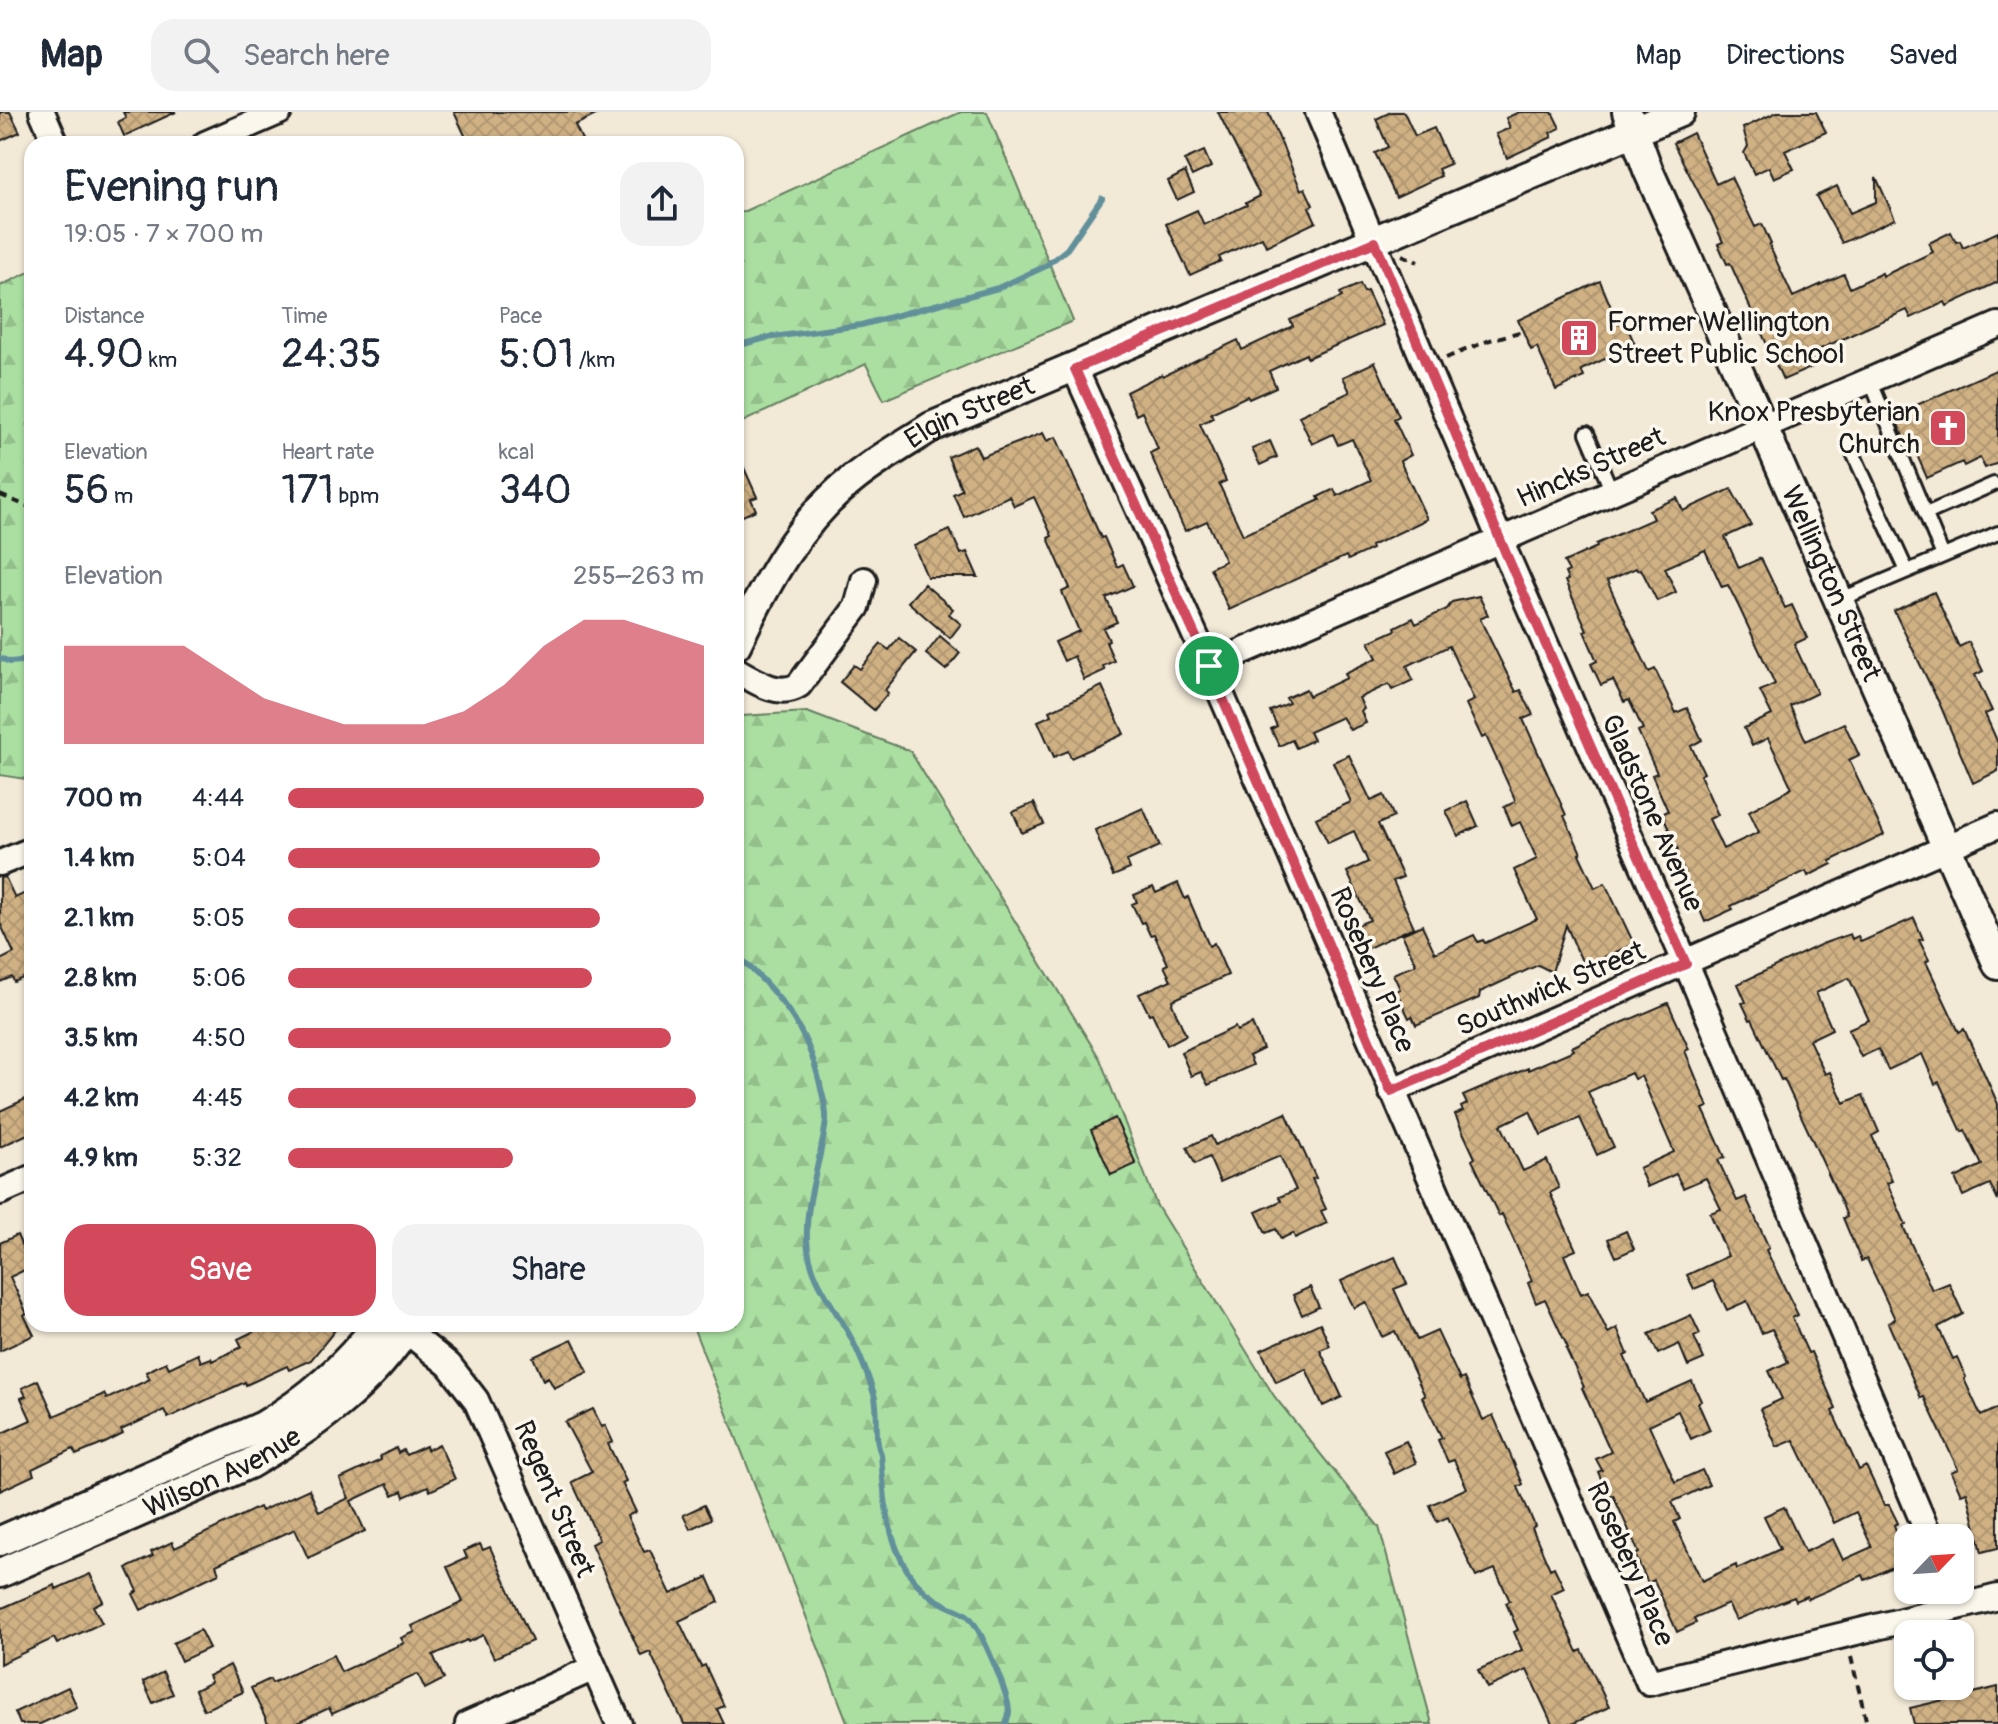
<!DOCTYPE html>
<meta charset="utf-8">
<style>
body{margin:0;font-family:Pangolin,sans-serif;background:#f2f2f3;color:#1f2937;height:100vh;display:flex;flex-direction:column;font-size:30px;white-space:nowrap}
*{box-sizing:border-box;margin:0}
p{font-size:26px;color:#747a83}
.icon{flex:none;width:44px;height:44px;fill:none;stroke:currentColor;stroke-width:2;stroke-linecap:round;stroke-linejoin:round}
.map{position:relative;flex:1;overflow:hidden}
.drawer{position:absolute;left:24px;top:24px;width:720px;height:1196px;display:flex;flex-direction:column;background:#fff;border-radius:24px;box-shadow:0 2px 6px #0004}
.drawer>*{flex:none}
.needle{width:52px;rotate:65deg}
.fabs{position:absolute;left:1894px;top:1412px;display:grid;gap:16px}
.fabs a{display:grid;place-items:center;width:80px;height:80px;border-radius:16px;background:#fff;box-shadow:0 2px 6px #0004;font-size:40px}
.pin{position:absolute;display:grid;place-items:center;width:68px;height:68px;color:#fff;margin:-34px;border:4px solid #fff;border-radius:50%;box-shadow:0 2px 8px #0007}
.round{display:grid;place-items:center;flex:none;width:84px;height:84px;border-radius:24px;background:#f2f2f3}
.summary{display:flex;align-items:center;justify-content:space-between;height:136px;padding:0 40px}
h1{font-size:44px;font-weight:600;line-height:60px}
.metrics{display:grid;grid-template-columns:repeat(3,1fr);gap:12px;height:136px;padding:8px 40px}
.metrics div{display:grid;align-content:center}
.metrics b{font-size:40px;font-weight:600}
.metrics small{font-size:22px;font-weight:400}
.metrics p{font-size:22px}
.chart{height:224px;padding:16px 40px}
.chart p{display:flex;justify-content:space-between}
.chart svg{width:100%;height:144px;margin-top:8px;fill:#d1495b;opacity:.7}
.cta{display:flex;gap:16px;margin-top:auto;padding:16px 40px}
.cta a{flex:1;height:92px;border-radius:24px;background:#d1495b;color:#fff;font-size:32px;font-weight:600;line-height:92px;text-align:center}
.cta a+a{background:#f2f2f3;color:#1f2937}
ul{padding:0 40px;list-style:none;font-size:26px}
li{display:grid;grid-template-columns:128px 96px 1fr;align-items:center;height:60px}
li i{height:20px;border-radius:10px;background:#d1495b}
header{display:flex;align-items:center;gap:48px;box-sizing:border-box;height:112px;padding:0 40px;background:#fff;border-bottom:2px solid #e0e1e3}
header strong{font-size:38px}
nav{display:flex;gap:44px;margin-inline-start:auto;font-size:28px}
.search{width:560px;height:72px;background:#f2f2f3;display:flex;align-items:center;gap:20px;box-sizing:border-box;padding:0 28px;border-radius:24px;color:#747a83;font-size:30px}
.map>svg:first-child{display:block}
.forest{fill:url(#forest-firs);stroke:#647e5f;stroke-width:2}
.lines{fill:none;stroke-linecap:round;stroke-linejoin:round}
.stream{stroke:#62909a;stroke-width:6}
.building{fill:url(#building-cross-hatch);stroke:#1c1c1c;stroke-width:2;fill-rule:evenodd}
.service-casing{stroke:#1c1c1c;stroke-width:18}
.minor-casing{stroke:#1c1c1c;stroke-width:30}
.tertiary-casing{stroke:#1c1c1c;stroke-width:34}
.path{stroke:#1c1c1c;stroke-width:4;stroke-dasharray:8 6;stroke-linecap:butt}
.service{stroke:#fbf7ec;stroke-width:12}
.minor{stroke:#fbf7ec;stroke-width:24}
.tertiary{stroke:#fbf7ec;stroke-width:28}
.route-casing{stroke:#fff;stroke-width:16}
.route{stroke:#d1495b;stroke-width:10}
.labels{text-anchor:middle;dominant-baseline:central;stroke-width:7;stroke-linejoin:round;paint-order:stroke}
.poi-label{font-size:28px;fill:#1c1c1c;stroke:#fbf7ec;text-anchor:start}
.street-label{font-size:28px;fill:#1c1c1c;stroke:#fbf7ec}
</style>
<header>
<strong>Map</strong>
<div class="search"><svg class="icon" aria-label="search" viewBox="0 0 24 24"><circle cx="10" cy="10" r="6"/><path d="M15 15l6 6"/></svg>Search here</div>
<nav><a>Map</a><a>Directions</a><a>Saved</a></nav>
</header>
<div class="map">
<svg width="1998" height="1612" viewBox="0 0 1998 1612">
<defs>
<pattern id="forest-firs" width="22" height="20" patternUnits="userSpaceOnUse" patternTransform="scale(2)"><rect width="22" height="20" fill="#abdfa2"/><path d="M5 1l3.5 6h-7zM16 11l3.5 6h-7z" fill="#93bf8b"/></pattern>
<pattern id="building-cross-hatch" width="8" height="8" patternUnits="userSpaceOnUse" patternTransform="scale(2)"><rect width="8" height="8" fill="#d0b184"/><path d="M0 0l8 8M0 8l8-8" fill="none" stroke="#b29871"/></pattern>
</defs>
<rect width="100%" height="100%" fill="#f2e9d7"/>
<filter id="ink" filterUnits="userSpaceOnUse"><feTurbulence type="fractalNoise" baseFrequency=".0125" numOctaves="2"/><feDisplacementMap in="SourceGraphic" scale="16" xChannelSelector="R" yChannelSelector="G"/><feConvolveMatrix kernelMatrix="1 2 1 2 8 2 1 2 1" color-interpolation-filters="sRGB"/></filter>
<g filter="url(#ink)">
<path class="forest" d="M961,0h26l86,209 -189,79 -18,-36 -130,61v-210z
M29,160l3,6v502l-32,-5v-489z
M807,600l103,39 190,308 57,147 117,190 105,131 53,197h-584l-156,-400h44v-595l6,-13z"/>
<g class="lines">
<path class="stream" d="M736,234l30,-8 95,-13 137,-37 46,-21 23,-18 35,-51
M0,546l10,4 22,-2
M736,842c42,39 71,72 84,130 2,11 7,24 6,36 -4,39 -21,79 -19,120 2,35 21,58 38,87 12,20 22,46 29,67 6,20 -1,43 7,60 3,41 5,84 28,119 9,14 22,25 37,32 6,3 16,6 22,11 13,12 41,79 41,96 0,4 -2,8 -3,12"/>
</g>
<path class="building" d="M0,0h10l10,20 -20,9z
M123,0h53l-52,24 -6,-14 8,-4z
M454,0h148l-27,13 9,19h-115z
M1218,0h50l33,78 4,-2 8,17 -4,2 7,15 -50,24 -4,-9 -43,20 2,4 -31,14 -24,-51 31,-14 7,15 43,-20 -1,-2 14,-7z
M1391,0h13l11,24 19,-8 16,36 -12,5 3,7 -45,21 -21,-44 13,-6 -12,-28z
M1519,0h33l8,16 -10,5 2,4 -45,21 -11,-24 14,-6 -4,-10z
M1777,0h39l10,20 -41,19 9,18 -20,9 -5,-11 -15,7 -10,-21 4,-7 -5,-18z
M1693,21l23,51 15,-7 24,50 7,-3 9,20 -2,1 24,52 51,-23 6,14 32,-15 1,3 50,-24 -4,-9 22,-11 5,10 4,-1 3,7 35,-16v50l-51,24 -2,-4 -34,16 -4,-8 -34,15 -53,24 -10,7 5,10 -32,14 -53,-117 -3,1 -9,-20 5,-2 -11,-24 -39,-75z
M1204,39l7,16 -19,9 -8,-16z
M1185,60l9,20 -17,8 -9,-19z
M1876,65l19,42 -53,24 -26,-47 21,-10 13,27 26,-11z
M1600,169l18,43 7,-3 10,24 -54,25 3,7 -28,13 -19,-43 -6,3 -13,-30z
M1360,172l4,8 3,-1 16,34 -76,33 -1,-4 -37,17 7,16 -27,12 -2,-3 -36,17 2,5 -13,6 26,57 -7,3 24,51 77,-35 -2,-3 16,-8 3,7 34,-16 -19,-41 -14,6 -5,-11 -21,10 -13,-28 51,-24 -7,-15 32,-15 24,54 -5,3 17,36 -11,6 27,58 -56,27 1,3 -24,11 -2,-4 -117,54 -19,-42 15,-7 -18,-40 -22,10 -35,-78 8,-4 -16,-37 -6,3 -10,-23 36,-18 1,2 75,-36 4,10 51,-24 -3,-6 52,-23 -2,-4z
M1998,257v94l-13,5 -5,-10 -16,8 -2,-4 -35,16 -17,-39 -5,2 -11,-26z
M1043,321l4,8 9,-4 45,101 3,-1 13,30 6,-3 10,22 -27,12 11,24 -14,6 6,12 -3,2 8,19 -11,5 2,4 -21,10 -10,-24 -10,5 -9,-19 24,-11 -17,-39 8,-4 -22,-50 4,-2 -18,-39 -20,9 -5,-10 -45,21 -11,-23 9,-4 -14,-33 27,-12 6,12z
M1270,329l7,16 -17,8 -8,-16z
M736,338l21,47 -6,2 5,11 -20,9z
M1731,377l20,36 -26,12 14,31 22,-10 24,50 7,-3 15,33 -13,6 23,49 -27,13 16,35 38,-18 15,32 -10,5 35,75 -54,26 2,3 -24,12 -2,-5 -75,35 2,3 -28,13 -30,-71 3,-1 -16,-36 6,-3 -16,-36 5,-2 -19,-42 5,-2 -14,-29 -5,2 -11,-22 -12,5 -10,-21 6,-3 -13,-30 3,-1 -22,-49 3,-1 -3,-7 4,-2 -5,-9 33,-15 -1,-3 57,-25 -4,-9 28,-12 6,13zM1705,438l17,37 6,-2 11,22 36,77 -15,7 12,24 -28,13 8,18 16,-8 24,50 -43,23 10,21 -36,17 -14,-30 9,-4 -18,-40 4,-2 -13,-27 11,-6 -15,-32 -11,5 -21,-44 -6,3 -42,-91 29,-13 1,2 4,-1 16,32 19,-9 -11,-24z
M950,418l11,24 6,-2 11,25h-51l-13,-31z
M924,472l29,25 -4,5 12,10 -11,14 -42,-36z
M1934,480l25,55 10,-5 14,29 -8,4 17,36 -7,3 13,29v28l-25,12 -32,-76 -47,-96z
M1479,484l9,19 -8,4 36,73 5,-2 12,25 -10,4 43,96 -2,1 17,37 -2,1 16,34 10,-5 29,61 -50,22 -18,-41 -14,47 -14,-7 -58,27 -1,6 -63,27 -4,-9 -3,2 -13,-27 4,-2 -7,-15 23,-10 -14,-30 20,-9 13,28 39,-18 4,7 5,-2 2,3 52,-24 -23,-49 23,-11 -17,-37 -8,4 -8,-19 11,-5 -1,-5 -28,-61 -4,2 -16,-34 8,-4 -25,-54 -42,20 6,14 -21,10 -3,-6 -30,14 5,11 -3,2 5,12 -16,7 -8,-13 -33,15 4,8 -17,8 -4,-8 -13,6 -8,-17 6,-3 -7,-15 19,-8 -3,-5 20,-9 3,7 38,-18 -2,-5 32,-15 -8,-16 27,-12 -1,-3 18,-9 3,6 31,-15 5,-7z
M940,524l20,17 -14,17 -20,-16z
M899,526l17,14 -31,38 3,3 -14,17 -34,-28 14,-17 6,4 21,-25 8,6z
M1102,574l22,48 -53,24 -3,-7 -14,6 -16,-36 14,-6 -2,-4z
M1349,643l22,46 13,-6 10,22 -16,7 25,53 -10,4 21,46 -46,21 -11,-23 13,-5 -23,-48 21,-10 -14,-31 -26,12 -12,-25 35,-16 -18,-40z
M1467,689l11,25 -20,10 -12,-25z
M1034,691l10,21 -22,9 -9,-21z
M1143,696l17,38 -33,15 3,8 -17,7 -18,-46z
M5,765l10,21 17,-8v102l-7,-15 -11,5 -2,-5 -12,5v-22l14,-7 -14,-30v-45z
M1178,771l7,16 3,-2 21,49 5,-3 14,32 -55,25 -1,4 14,31 -19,10 -15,-32 -3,1 -10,-20 32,-14 -7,-14 4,-2 -14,-30 -4,1 -6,-13 -3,1 -9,-19 5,-2 -3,-7 19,-8 3,6z
M1914,806l9,21 -4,1 10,20 -3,2 33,70 5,-3 34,75v97l-8,-17 -27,12 -8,-18 27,-13 -17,-35 -3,2 -23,-50 -4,2 -13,-30 -34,16 -10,-21 -17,8 -13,-28 21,-9 -20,-42 -33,15 16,36 -23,11 16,34 5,-2 14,31 19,-8 16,37 -7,4 20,45 -5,2 19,42 -3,1 29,64 17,-7 14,31 -25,13 15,32 4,-2 9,20 -2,2 17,37 17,-8v140l-16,4 -15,-60 -6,2 -10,-22 7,-3 -34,-72 -3,1 -33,-75 7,-4 -28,-60 -6,2 -18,-43 4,-1 -5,-13 -58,-125 -3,1 -29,-61 -2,1 -8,-17 4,-1 -8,-18 84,-40 28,-10 2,5 6,-3 3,6z
M1668,891l21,46 -4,2 23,56 -5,2 22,48 -7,3 19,41 9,-4 23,51 -3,2 32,65 -6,3 16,35 3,-1 25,57 -4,2 27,59 7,-4 18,39h5l9,18 -4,2 1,3 13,30v2l-43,20 -2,-5 -55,24 -1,-3 -11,5 -2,-4 -58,23 -8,-16 -34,15 2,4 -19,9 -23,-52 -6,3 -13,-28 4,-2 -26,-58 -4,2 -11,-25 4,-2 -6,-11 15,-7 -29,-64 2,-1 -18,-38 2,-1 -23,-49 -9,4 -8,-20 4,-2 -30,-67 -3,2 -27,-56 3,-2 -20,-43 8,-4 -2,-4 6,-3 -4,-8 65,-28v2l46,-20 -2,-3 38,-19zM1631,961l3,6 7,-3 33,76 -35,16 8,19 29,-13 7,14 23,-10 15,31 -11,4 18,43 -41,19 7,14 19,-8 14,29 20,-9 15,32 10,-4 16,33 -19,9 13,28 -22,10 17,38 17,-7 40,83 22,-11 16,35 -29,13 -10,-21 -28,13 -21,-45 -20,9 16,33 -43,20 -1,-4 -34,16 -28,-59 6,-3 -8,-17 37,-17 -7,-15 -27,12 -26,-57 29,-14 13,28 19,-9 -12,-27 3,-2 -9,-20 -47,21 -21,-46 4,-2 -11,-26 -9,5 -20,-42 -7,3 -17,-39 12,-5 -26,-57 9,-5 -12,-28 -24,11 -22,-46 29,-14 11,24 39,-17 17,37 17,-8 -26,-55z
M1252,912l11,25 -14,7 4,9 -45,20 -7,-13 -10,4 -10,-24 54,-25 2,4z
M32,984v36l-32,15v-36z
M1286,1001l30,65 -4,1 14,30 -5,2 6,12 -32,15 -2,-5 -12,6 -5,-10 -10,4 -10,-21 25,-11 -2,-4 17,-7 -16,-34 -60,26 -11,-25 -14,7 -8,-17 24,-11 4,9z
M1115,1006l21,46 -25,11 -20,-45z
M1626,1119l8,18 -18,8 -8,-18z
M17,1123l14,32 -21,10 17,37 -3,1 10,20 -34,16v-108z
M1395,1145l12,27 -13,5 23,51 20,-9 23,49 4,-2 19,42 10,-5 30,69 -5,3 17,39 -3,2 18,41 4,-2 10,21 -13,6 27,58 4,-2 27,57 -37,17h-20l-25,-54 -40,18 -9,-18 44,-20 -8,-18 4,-2 -12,-27 4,-2 -15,-32 -19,8 -28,-60 -11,5 -7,-17 37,-17 -13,-28 -6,2 -10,-22 4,-2 -20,-41 3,-1 -30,-65 -13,6 -16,-35 -12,6 -13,-27z
M1310,1175l9,20 -17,8 -9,-20z
M1691,1203l9,19 -6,3 10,22 -16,7 -9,-22 -21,10 -9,-20z
M1320,1211l10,23 -10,4 22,47 -19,9 -17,-37 -30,13 -15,-32z
M269,1212l6,9 20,-9h45l-29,36 -22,10 -2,-4 -41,19 -1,-3 -77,36 -4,-8 -43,20 2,4 -18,9 -29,12 -3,-6 -41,20 2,6 -34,16v-57l31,-14 -10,-22 5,-2 -4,-8 16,-8 16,36 50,-22 3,5 43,-20 -4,-7 20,-10 3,6 29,-14 3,8 10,-4 1,3 30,-14 -4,-8z
M572,1227l16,33 -34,16 -6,-11 -5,3 -10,-23z
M593,1297l9,18 3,-2 8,17 -5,2 18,37 -4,2 14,29 -9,4 17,36 6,-2 21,44 37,-17 11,25 -40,19 22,46 4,-2 19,41 -7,3 7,15h-40l-34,-72 -9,4 -50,-112 8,-4 -27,-58 20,-10 -27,-50z
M1406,1329l10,22 -22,11 -10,-23z
M439,1332l16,35 -25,12 -2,-5 -24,11 -2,-6 -9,4 -6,-11 -36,17 14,30 -57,27 -13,-29 -79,36 3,8 -78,37 -8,-16 5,-3 -11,-23 26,-12 -2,-4 21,-10 3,6 84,-41 2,4 48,-22 10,23 30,-14 -9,-19 41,-19 -1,-4 16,-8 2,5 5,-3 3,5 20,-9 1,4z
M704,1393l7,14 -21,10 -7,-14z
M480,1432l3,6 7,-3 42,94 -38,17 -11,-23 -15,7 -1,-2 -34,15 11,24 -19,10 -7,-15 -86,40 -3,-6 -34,16h-27l-17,-36 19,-9 2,4 61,-28 8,17 63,-29 -3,-5 14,-6 -3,-6 51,-24 -16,-35 20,-9 -3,-7z
M90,1462l13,27 -10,5 9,17 -45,21 -3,-6 -54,26v-55l55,-24 1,4z
M200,1518l9,18 -28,13 -8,-18z
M230,1553l13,27 -39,18 -9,-20 16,-8 -3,-6z
M163,1560l10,22 -20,9 -10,-21z
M68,1575l9,20 -37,17h-20l-5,-12z
M1998,1575v37h-84l-4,-16z"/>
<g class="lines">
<defs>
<path id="service" d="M1870,268l73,176
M1587,321l25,59
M1848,330l59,129
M1926,402l68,-30
M1839,488l159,-67"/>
<path id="minor" d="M42,0l14,32
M1318,0l189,444 187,426 236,556
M205,32l74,-32
M1075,257l134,297 440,1017 349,-86
M1209,554l789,-341
M736,558c19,11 43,28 63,15l58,-78 7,-27
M0,751l32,-13
M1391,979l607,-266
M0,1080l32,-14
M398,1212l51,41 27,35 143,324
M468,1612l126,-56"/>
<g id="tertiary">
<path id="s1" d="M1627,0l21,58 105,234 245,561"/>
<path id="s2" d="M736,533c30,-62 62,-123 117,-166 25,-20 52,-35 78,-52l749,-315"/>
<path d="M0,1429l263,-115c45,-26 84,-61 115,-102"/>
<path id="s3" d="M0,1461l249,-109c61,-35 124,-79 160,-140"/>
</g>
</defs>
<use href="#service" class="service-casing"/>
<use href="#minor" class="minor-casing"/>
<use href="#tertiary" class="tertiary-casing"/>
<path class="path" d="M1402,143l16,7
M1446,246l44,-18 33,-9
M0,383l32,13
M1851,1545l16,67"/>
<use href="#service" class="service"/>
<use href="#minor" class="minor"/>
<use href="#tertiary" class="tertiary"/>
</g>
</g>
<g class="lines" filter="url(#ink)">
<defs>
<path id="route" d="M1375,130l132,314 179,408 -295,127 -182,-425 -134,-297z"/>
</defs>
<use href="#route" class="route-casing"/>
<use href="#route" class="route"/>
</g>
<defs>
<symbol id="building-square" viewBox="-11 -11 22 22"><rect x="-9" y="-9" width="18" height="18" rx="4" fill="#d1495b" stroke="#fbf7ec"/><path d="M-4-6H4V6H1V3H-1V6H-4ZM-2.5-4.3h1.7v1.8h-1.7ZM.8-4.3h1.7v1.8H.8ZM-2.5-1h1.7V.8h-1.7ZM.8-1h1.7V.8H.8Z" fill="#fff"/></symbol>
<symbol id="church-square" viewBox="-11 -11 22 22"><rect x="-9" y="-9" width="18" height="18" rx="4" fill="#d1495b" stroke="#fbf7ec"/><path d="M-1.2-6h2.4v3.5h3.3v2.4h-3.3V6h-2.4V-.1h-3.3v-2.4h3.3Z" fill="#fff"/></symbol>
</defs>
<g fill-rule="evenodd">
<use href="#building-square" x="1557" y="204" width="44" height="44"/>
<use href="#church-square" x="1926" y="294" width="44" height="44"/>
</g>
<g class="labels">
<g class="poi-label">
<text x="1607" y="210">Former Wellington<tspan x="1607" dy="32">Street Public School</tspan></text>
<text x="1920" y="300" text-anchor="end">Knox Presbyterian<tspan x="1920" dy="32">Church</tspan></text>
</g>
<g class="street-label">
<text stroke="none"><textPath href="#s2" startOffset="340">Elgin Street</textPath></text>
<text transform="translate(1591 356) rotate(-24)">Hincks Street</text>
<text stroke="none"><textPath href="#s1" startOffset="514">Wellington Street</textPath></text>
<text transform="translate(1652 701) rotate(66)">Gladstone Avenue</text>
<text transform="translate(1372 858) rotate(67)">Rosebery Place</text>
<text transform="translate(1551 877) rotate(-23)">Southwick Street</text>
<text stroke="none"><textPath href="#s3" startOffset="244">Wilson Avenue</textPath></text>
<text transform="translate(554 1387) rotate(67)">Regent Street</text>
<text transform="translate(1630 1452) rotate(66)">Rosebery Place</text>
</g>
</g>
</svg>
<div class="fabs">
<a><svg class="needle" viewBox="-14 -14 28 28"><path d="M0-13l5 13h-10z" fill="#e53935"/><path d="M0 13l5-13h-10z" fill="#747a83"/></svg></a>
<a><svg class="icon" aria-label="locate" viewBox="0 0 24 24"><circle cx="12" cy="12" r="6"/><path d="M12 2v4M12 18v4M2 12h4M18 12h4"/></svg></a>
</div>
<div class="pin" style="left:1209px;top:554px;background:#1e9e55"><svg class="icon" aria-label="arrive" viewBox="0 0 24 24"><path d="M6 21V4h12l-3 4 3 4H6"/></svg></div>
<section class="drawer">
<div class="summary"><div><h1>Evening run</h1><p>19:05 · 7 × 700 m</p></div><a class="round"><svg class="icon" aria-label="share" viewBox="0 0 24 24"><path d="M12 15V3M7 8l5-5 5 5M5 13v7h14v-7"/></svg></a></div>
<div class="metrics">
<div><p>Distance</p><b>4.90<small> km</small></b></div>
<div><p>Time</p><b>24:35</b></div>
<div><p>Pace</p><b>5:01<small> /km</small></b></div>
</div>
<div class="metrics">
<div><p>Elevation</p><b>56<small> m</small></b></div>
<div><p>Heart rate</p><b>171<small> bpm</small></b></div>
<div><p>kcal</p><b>340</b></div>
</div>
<div class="chart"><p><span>Elevation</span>255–263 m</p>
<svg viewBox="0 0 160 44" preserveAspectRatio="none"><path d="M0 44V14L10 14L20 14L30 14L40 22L50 30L60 34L70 38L80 38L90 38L100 34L110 26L120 14L130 6L140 6L150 10L160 14V44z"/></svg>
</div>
<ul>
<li><b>700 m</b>4:44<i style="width:100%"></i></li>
<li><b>1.4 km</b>5:04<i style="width:75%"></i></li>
<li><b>2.1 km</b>5:05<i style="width:75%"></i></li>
<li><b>2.8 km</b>5:06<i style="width:73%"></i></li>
<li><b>3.5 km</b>4:50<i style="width:92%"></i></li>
<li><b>4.2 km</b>4:45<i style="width:98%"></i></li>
<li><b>4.9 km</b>5:32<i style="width:54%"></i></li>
</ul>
<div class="cta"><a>Save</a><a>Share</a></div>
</section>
</div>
